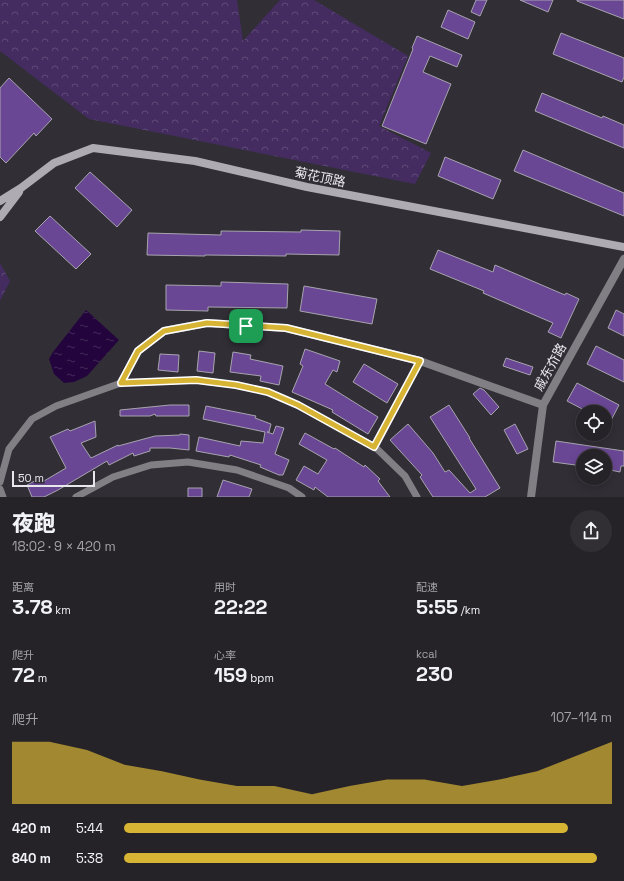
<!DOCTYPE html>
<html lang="zh">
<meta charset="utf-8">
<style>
body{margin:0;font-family:"Space Grotesk","Noto Sans SC",sans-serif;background:#312f34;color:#f1f3f6;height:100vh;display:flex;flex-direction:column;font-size:15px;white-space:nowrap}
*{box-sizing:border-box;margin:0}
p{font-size:13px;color:#a3a4a8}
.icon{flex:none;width:22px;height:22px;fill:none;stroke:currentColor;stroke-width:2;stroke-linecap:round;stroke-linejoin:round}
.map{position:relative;height:497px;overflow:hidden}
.drawer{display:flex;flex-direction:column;background:#252228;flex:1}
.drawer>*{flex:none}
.buttons{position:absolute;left:576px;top:405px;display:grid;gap:8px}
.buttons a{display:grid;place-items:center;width:36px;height:36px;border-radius:50%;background:#252228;box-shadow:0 2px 10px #0003,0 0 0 1px #423f45;font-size:20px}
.scale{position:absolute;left:12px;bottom:10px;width:83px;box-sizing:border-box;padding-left:4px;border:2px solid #e8e7eb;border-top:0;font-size:11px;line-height:14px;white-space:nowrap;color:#e8e7eb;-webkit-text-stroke:3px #312e36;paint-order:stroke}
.pin{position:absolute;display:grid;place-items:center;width:34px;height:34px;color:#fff;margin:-17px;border-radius:8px;box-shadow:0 2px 6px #0006}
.round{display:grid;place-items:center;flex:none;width:42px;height:42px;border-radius:21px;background:#312f34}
.summary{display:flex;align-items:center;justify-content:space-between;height:68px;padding:0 12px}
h1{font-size:22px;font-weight:800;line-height:30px}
.metrics{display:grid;grid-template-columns:repeat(3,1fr);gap:6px;height:68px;padding:4px 12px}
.metrics div{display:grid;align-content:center}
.metrics b{font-size:20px;font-weight:800}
.metrics small{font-size:11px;font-weight:400}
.metrics p{font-size:11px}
.chart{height:112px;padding:8px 12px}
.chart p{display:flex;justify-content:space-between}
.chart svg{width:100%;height:72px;margin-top:4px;fill:#d7b434;opacity:.7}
ul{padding:0 12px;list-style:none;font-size:13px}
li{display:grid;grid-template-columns:64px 48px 1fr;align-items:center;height:30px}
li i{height:10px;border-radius:5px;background:#d7b434}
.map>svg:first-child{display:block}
.forest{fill:url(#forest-crowns)}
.water{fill:url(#water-ripples)}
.building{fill:#6a4795;stroke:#a7a4ad}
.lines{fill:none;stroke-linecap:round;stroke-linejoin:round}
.lane{stroke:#817f83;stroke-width:7}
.street{stroke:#817f83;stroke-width:8}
.secondary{stroke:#aeacb2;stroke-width:8}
.route-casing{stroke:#fff;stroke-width:8}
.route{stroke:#d7b434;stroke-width:5}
.labels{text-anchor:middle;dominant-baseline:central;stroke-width:3;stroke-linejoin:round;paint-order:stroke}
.street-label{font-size:13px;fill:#e8e7eb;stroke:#312e36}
</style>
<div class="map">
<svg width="624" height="497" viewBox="0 0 624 497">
<defs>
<pattern id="forest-crowns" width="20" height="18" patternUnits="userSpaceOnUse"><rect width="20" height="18" fill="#442c61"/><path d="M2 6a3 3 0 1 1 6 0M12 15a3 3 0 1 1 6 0" fill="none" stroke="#5f4b78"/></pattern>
<pattern id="water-ripples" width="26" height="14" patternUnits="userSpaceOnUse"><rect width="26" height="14" fill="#23043d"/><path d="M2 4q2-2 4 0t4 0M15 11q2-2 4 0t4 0" fill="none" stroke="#432959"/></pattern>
</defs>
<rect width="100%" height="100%" fill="#312e36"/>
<path class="forest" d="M0,0h237l6,41 37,-41h34l94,56 -29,70 52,27 -16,31 -326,-65 -89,-68z
M0,263l10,18 -10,20z"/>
<path class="water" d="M86,310l33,30 -32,36 -13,6 -10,1 -10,-9 -5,-15 4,-7z"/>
<path class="building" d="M476,0h11l-7,16 -9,-4z
M520,0h33l-5,12z
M577,0h47v19l-47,-18z
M448,10l27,12 -7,17 -27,-12z
M561,33l63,25v19l-2,5 -69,-28z
M417,36l45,19 -5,12 -27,-11 -7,16 28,12 -25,60 -44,-18 31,-77 -1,-1z
M9,78l43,41 -16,17 -2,-3 -28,30 -6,-6v-69z
M542,93l60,25 1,-2 21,9v23l-89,-37z
M523,150l101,43v23l-110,-45z
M445,157l56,23 -8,19 -55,-23z
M90,172l42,38 -15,17 -42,-39z
M50,216l41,38 -15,15 -41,-38z
M301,230l39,1 -1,24 -53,-1v2l-81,-1v1l-58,-1 1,-22 73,2v-4l80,1z
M438,250l55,22 2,-7 70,30 1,-2 13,6 -18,39 -13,-6 5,-9 -70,-30 1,-2 -54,-22z
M221,282l67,2 -1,24 -79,-1v4l-42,-1v-25l55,1z
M304,286l73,13 -5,25 -72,-13z
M616,310l8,4v22l-16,-8z
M596,346l28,14v22l-37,-18z
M305,349l35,12 -3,11 -4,-2 -8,14 53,33 -10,17 -36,-22 1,-2 -41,-18 11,-26 -3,-2z
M199,351l16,2 -2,20 -16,-2z
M233,352l18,3 -1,4 33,7 -4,19 -19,-4 1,-5 -31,-4z
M160,354l19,1 -1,17 -20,-2z
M506,358l27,9 -3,8 -27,-9z
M364,364l34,20 -11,19 -34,-21z
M577,383l42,22 -14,27v-20h-17l-21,-11z
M480,388l4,2 15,17 -8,8 -18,-21z
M170,405h19v11h-33l-1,-2 -5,2h-30v-6z
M449,405l21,33h-1l31,50 -15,9h-52l-13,-20 2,-2 -32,-35 18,-16 25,29 12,19 4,-2 21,23 6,-4 -46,-72z
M206,406l50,10 -1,2 16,6 -2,8h-2l6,2 3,-8 8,2 -9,26 14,6 -6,15h-4l-19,-8 1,-2 -31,-10 -1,2 -33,-6 3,-14 41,9 1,-5 22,2 2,-11 -62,-13z
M95,421l1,16 -15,6 10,15 27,-13v1l37,-10 25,-1v-1l9,1v15l-19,-2h-20v3l-16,5 -1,-3 -24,12 -2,-4 -49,29 -14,7h-12l-5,-12 15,-8 2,4 22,-13 -16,-31 18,-8 2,2z
M515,424l13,25 -11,5 -13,-24z
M305,433l29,16 1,-1 29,19 1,-2 15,14 -2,2 12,16h-62l-13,-10 -1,3 -18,-10 8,-14 14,8 9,-14 -28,-16z
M556,441l68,10v15h-3l-1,6 -15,-3v-13h-22v10l-30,-4z
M223,480l29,9 -3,8h-32z
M188,488h14v9h-14z"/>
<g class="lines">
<path class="lane" d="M375,447l45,-86
M0,482l9,-33 23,-30 24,-13 65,-23 75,-3 40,5 32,7 30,13 77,42 30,29 12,21
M0,489l3,8
M76,497l37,-20 38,-12 37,-3 49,8 52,18 13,9"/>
<path class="street" d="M121,383l17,-32 26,-20 43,-8 79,5 134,33 123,44
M531,497l12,-92 81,-146"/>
<path class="secondary" d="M0,201l21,-13 33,-25 39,-15 102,13 112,26 317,60
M0,217l19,-25"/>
</g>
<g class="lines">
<defs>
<path id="route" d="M207,323l79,5 134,33 -46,86 -76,-42 -30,-13 -32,-7 -40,-5 -75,3 17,-32 26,-20z"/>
</defs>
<use href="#route" class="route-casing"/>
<use href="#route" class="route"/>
</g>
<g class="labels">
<g class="street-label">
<text transform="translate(320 177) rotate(12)">菊花顶路</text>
<text transform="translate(550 367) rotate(-61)">戚东夼路</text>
</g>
</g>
</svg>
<div class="buttons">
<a><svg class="icon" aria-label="locate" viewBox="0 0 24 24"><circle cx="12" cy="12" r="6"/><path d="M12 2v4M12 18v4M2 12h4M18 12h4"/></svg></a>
<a><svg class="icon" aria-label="layers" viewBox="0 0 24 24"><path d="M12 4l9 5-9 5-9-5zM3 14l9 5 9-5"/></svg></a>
</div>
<div class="scale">50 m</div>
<div class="pin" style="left:246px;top:326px;background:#1e9e55"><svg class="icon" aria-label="arrive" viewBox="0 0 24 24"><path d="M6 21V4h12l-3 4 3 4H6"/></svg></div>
</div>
<section class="drawer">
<div class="summary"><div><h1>夜跑</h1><p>18:02 · 9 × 420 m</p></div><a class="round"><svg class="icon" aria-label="share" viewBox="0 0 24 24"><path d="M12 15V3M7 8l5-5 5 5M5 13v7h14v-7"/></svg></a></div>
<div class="metrics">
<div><p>距离</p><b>3.78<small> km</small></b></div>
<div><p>用时</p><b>22:22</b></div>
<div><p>配速</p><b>5:55<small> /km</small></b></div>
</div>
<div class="metrics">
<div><p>爬升</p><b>72<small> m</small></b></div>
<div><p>心率</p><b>159<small> bpm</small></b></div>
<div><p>kcal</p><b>230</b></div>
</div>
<div class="chart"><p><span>爬升</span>107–114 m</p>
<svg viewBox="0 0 160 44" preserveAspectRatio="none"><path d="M0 44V6L10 6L20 11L30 20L40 24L50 29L60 33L70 33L80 38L90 33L100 29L110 29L120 33L130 29L140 24L150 15L160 6V44z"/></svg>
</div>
<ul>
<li><b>420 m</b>5:44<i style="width:91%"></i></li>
<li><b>840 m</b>5:38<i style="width:97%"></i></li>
</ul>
</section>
